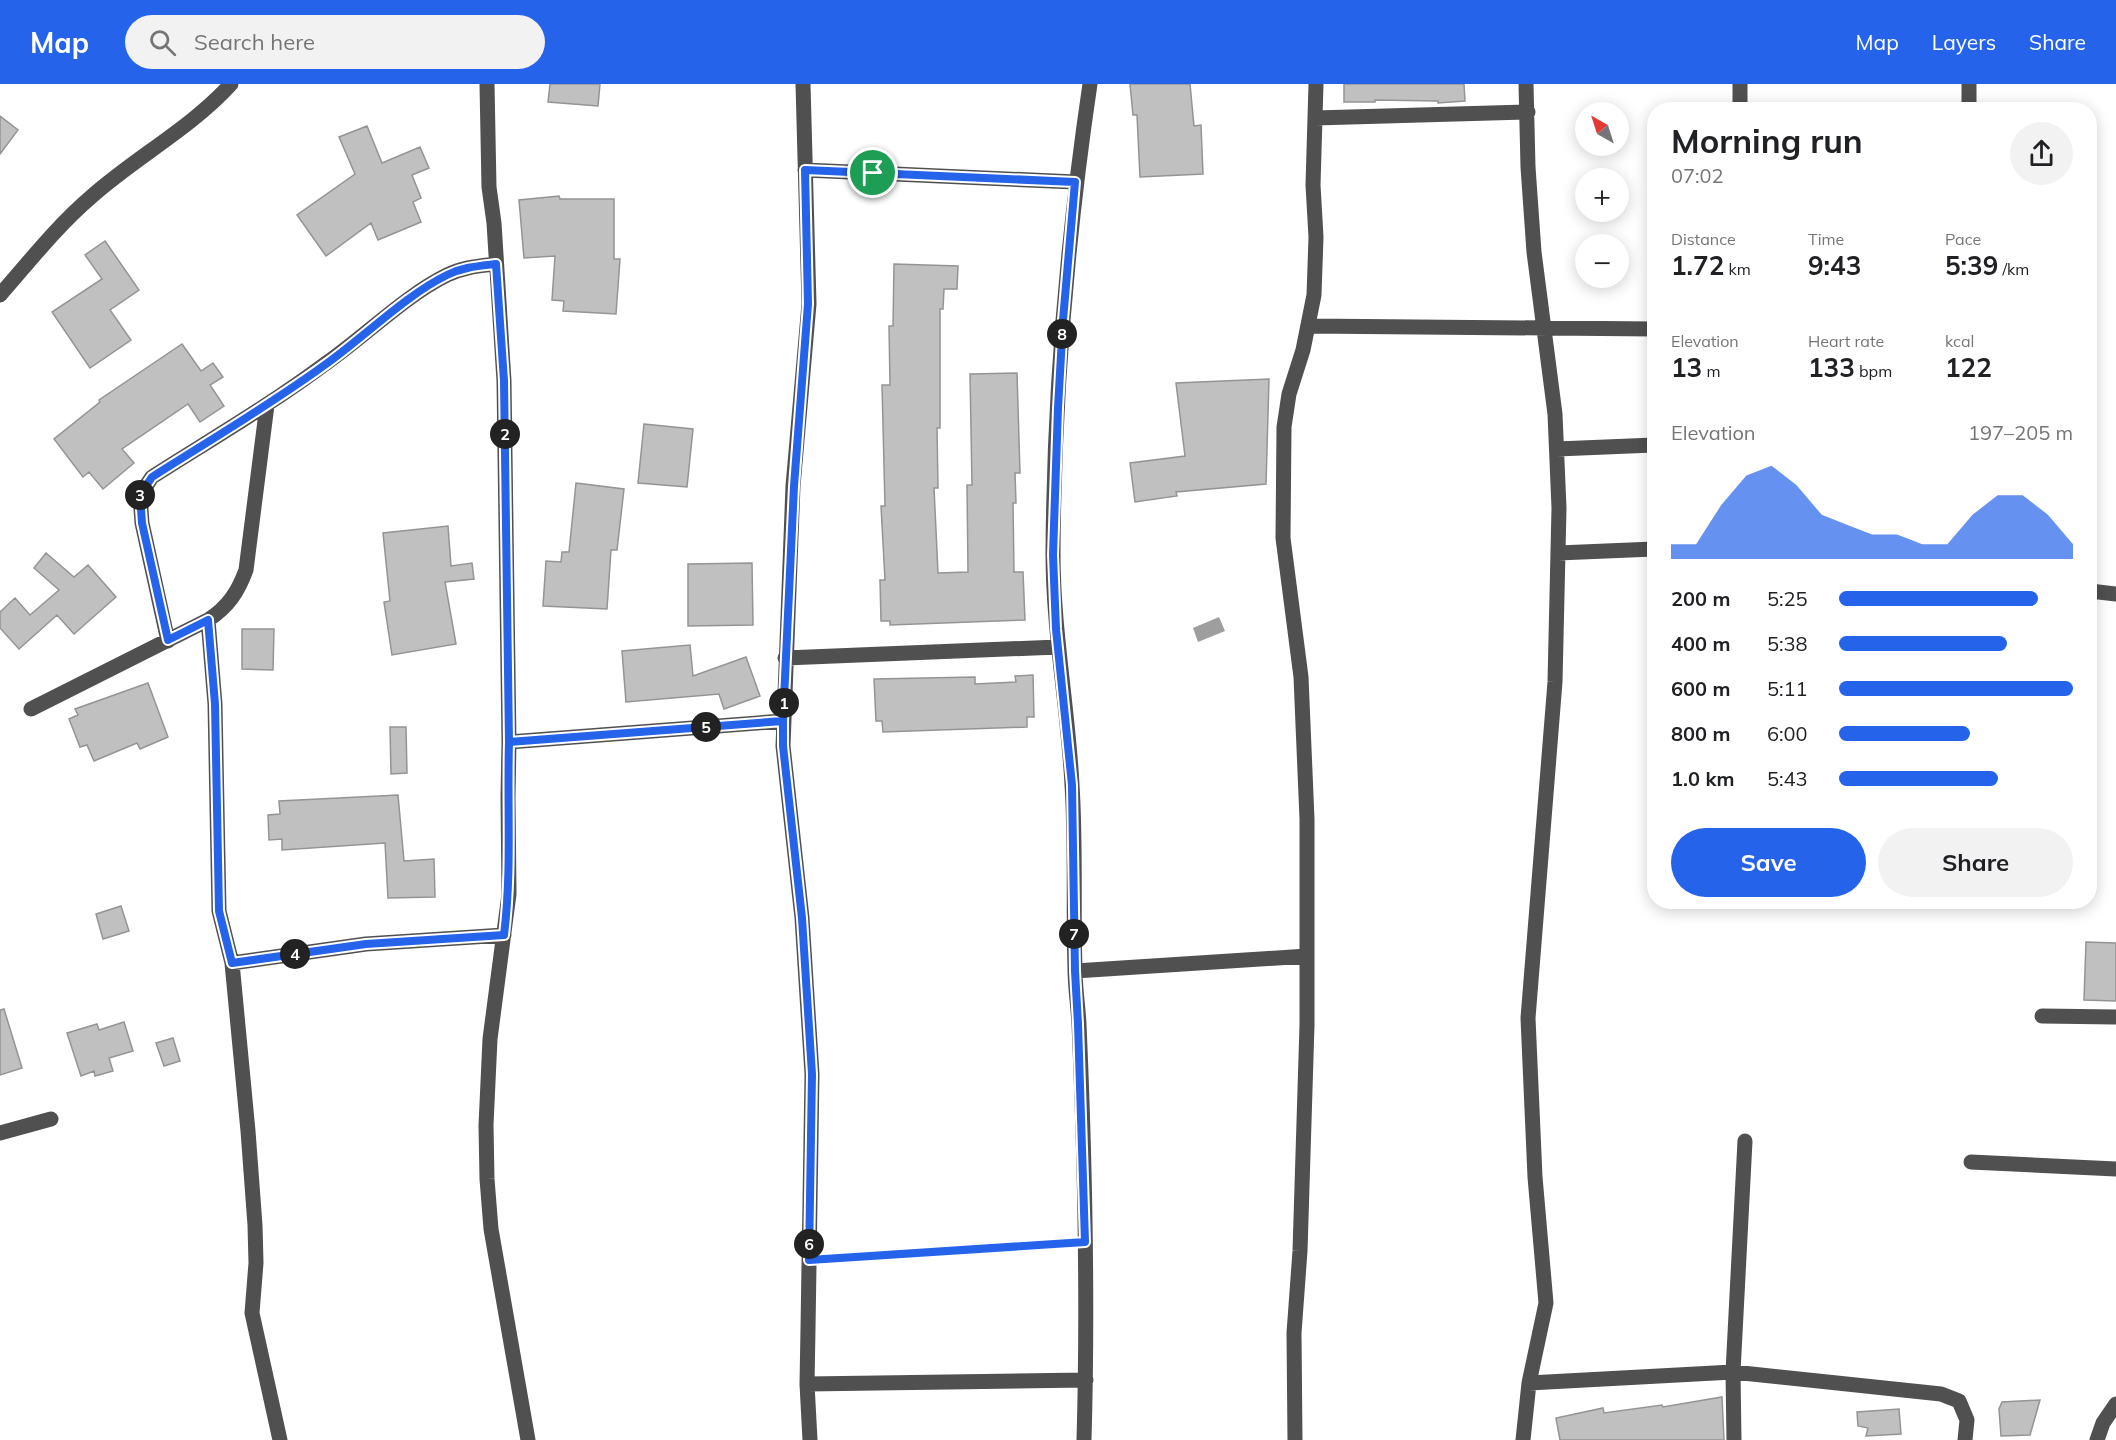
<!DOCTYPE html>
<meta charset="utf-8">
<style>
body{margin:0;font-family:Mulish,sans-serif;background:#f2f2f2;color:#202124;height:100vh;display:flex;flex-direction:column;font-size:22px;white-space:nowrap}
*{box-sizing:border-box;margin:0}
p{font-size:20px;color:#757577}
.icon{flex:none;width:33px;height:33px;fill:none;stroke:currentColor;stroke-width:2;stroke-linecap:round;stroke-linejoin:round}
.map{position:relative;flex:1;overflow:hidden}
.drawer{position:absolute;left:1647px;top:18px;width:450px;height:807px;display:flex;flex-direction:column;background:#fff;border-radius:24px;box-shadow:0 3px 15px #0003}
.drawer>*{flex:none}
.needle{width:39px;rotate:321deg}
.buttons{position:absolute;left:1575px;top:18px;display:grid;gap:12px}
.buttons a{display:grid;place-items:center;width:54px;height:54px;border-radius:50%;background:#fff;box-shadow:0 3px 15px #0003;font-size:30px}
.pin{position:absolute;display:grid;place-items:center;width:51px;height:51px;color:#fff;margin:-26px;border:3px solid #fff;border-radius:50%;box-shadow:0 2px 6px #0007}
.km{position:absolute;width:30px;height:30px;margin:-15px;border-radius:50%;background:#222;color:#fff;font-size:16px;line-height:30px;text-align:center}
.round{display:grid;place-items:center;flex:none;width:63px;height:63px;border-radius:32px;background:#f2f2f2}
.head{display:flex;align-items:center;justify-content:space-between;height:102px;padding:0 24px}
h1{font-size:33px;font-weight:700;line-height:45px}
.metrics{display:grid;grid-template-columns:repeat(3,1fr);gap:9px;height:102px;padding:6px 24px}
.metrics div{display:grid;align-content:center}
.metrics b{font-size:26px;font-weight:700}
.metrics small{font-size:16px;font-weight:400}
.metrics p{font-size:16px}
.chart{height:168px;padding:12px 24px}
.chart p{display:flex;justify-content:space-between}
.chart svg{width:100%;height:108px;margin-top:6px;fill:#2563eb;opacity:.7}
.button{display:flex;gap:12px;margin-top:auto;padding:12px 24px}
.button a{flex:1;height:69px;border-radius:36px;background:#2563eb;color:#fff;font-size:24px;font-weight:700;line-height:69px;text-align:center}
.button a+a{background:#f2f2f2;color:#202124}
ul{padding:0 24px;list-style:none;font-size:20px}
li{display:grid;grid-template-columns:96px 72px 1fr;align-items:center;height:45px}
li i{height:15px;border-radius:8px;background:#2563eb}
header{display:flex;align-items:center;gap:36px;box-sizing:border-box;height:84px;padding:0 30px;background:#2563eb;color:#fff}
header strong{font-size:28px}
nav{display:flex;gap:33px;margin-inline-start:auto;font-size:21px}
.search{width:420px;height:54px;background:#f2f2f2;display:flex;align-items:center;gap:15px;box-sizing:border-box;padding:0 21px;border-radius:33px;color:#757577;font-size:22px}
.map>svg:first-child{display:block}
.water{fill:#9e9e9e}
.building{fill:#c0c0c0;stroke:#949494;stroke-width:1.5}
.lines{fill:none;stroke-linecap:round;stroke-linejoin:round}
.path{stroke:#727272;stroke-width:4;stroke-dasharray:1.5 3;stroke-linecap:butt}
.minor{stroke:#505050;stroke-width:15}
.route-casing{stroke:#fff;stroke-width:12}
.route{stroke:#2563eb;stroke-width:8}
</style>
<header>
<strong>Map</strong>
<div class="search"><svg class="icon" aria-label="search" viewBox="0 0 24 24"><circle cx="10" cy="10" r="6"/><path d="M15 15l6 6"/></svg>Search here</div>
<nav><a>Map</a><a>Layers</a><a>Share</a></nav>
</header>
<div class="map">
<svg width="2116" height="1356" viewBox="0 0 2116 1356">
<rect width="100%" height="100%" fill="#fff"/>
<path class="water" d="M1219,533l6,14 -27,11 -5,-14z"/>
<path class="building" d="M550,0h50l-2,22 -50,-4z
M1130,0h60l4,42 7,-1 2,49 -63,3 -3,-62h-4z
M1344,0h120l1,17 -27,2v-2l-63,-1v2h-31z
M0,32l18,14 -18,24z
M367,42l15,37 38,-16 9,21 -17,7 9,23 -8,4 8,20 -43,18 -7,-17 -45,33 -29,-41 58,-41 -16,-37z
M559,112l1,3h54v60h6l-4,55 -53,-3 1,-10 -12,-1 3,-44 -31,2 -5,-58z
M105,157l34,49 -29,20 21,30 -41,28 -38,-56 50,-33 -17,-24z
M894,180l64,2 -1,23h-13l-1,20h-3v119h-3l1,60h-4l4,85 30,-1 -1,-87h5l-2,-111 47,-1 3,100h-5l1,30h-3l1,69h9l2,48 -135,5v-4h-9l-1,-41h5l-4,-74h4l-3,-121h8l-1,-59h4z
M182,260l19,27 12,-8 10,14 -13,8 14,21 -24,16 -12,-18 -66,45 12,14 -31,26 -14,-17 -6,5 -29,-38 46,-37 -1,-2z
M1269,295l-3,105 -90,8 1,4 -42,6 -5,-39 55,-7 -9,-73z
M644,340l49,5 -6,58 -49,-4z
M576,399l48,6 -7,61h-6l-4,59 -64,-3 3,-45 15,1 1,-10h7z
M448,442l3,40 21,-3 2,16 -29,3 11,62 -64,11 -8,-53 6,-1 -7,-68z
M46,469l28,24 14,-12 28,32 -42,37 -17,-19 -38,34 -19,-21v-16l15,-14 15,17 29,-25 -25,-22z
M752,479l1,62 -65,1v-62z
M242,545h32l-1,41 -31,-1z
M690,561l3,31 53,-19 14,39 -36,13 -5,-15 -93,8 -4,-51z
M1033,591l1,42h-7v10l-144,5 -1,-11h-6l-2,-42 101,-2v7l41,-2 -1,-6z
M148,599l20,54 -28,12 -3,-6 -43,18 -7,-16 -7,2 -11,-28 9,-4 -3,-6z
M390,643h16l1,46 -16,1z
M398,711l6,66 30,-2 1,38 -47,1 -3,-55 -103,7v-11l-13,1 -1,-25 12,-1 -1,-13z
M121,822l8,25 -26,8 -7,-25z
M2086,858l30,1v58l-32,-1z
M4,925l18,59 -22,7v-65z
M124,938l9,29 -24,7 4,13 -18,5 -1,-5 -13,5 -14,-43 30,-9 2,6z
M173,954l7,23 -16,5 -8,-23z
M1722,1313l2,43h-164l-4,-22 47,-10 1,5 58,-8 1,2z
M2040,1316l-10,35 -29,1 -2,-27 3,-7z
M1899,1325l2,25 -35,2 2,-8 -10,-2 -1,-14z"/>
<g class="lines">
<path class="path" d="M825,1175l244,-16"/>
<path class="minor" d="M487,0l2,103 5,36 10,158 5,361 -1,55 1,97 -19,145 -4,86 1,54 4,50 37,211
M803,0l6,220 -16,182 -10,260 19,172 10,156 -4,255 -1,55 3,56
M1969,0v26
M1740,26v-26
M1315,34l213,-6
M805,86l270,12
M0,211c29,-33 57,-69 91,-98 45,-40 100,-69 140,-113
M1309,242l345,3
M1557,365l97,-4
M1558,469l96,-4
M2090,507l26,3
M208,536l7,84 4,207 13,52 16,168 7,94 1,38 -4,50 28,127
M168,557l-26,-118 -2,-28 12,-18c58,-37 118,-72 173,-113 39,-27 81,-69 122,-89 16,-8 32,-9 49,-11
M785,574l273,-11
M31,625l177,-89c20,-13 30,-28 38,-50l21,-165
M509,658l274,-21
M232,879l134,-19 138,-9
M1075,887l232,-15
M2042,932l74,1
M0,1049l51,-14
M1971,1078l145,7
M1529,1299l204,-11 208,22 18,7 8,19 -2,20
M807,1300l279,-4
M1084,1356c4,-138 1,-278 -5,-416 -1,-19 -4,-37 -4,-55 -2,-61 1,-123 -3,-184 -4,-78 -19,-154 -19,-232 1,-157 14,-314 37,-469
M1295,1356l-1,-107 6,-82 7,-226v-206l-6,-142 -18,-139 1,-111 5,-33 14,-44 11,-55 2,-58 -3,-52 3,-101
M1523,1356l6,-57 17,-80 -11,-126 -7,-159 27,-336 4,-174 -4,-94 -21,-162 -6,-85 -2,-83
M1734,1356l-1,-68 12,-231
M2097,1356l6,-17 13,-19"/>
</g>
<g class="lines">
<defs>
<path id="route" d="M873,89l-68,-3 3,134 -14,182 -11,235 -274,21 -5,-361 -8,-117c-17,2 -33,3 -49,11 -41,20 -83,62 -121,89 -56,41 -116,76 -174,113l-12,18 2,28 26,117 40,-20 7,84 4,207 13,52 134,-19 138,-9c8,-64 3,-128 5,-193l274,-21v25l19,172 10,156 -3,186 276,-18 -7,-218 -3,-53 -3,-186 -16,-156 -3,-74 5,-147 5,-88 12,-138 -202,-9"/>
</defs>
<use href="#route" class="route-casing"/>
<use href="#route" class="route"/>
</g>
</svg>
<div class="buttons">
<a><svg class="needle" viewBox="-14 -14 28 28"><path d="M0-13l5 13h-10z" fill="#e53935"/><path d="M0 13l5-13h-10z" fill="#757577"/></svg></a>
<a>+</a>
<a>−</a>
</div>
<div class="pin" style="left:873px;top:89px;background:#1e9e55"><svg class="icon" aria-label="arrive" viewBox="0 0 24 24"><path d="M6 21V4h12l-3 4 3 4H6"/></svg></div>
<b class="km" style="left:784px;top:619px">1</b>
<b class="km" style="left:505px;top:350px">2</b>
<b class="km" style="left:140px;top:411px">3</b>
<b class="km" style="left:295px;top:870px">4</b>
<b class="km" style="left:706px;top:643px">5</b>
<b class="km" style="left:809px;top:1160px">6</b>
<b class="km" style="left:1074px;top:850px">7</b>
<b class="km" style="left:1062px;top:250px">8</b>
<section class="drawer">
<div class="head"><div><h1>Morning run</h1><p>07:02</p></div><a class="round"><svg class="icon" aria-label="share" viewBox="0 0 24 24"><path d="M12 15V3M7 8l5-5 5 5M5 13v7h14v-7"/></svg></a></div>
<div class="metrics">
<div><p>Distance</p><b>1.72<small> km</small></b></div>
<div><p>Time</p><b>9:43</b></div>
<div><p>Pace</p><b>5:39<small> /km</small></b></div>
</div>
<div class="metrics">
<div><p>Elevation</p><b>13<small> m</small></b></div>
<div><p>Heart rate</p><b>133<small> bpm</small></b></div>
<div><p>kcal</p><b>122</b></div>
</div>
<div class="chart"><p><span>Elevation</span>197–205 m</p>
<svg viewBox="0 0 160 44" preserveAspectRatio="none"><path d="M0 44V38L10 38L20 22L30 10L40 6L50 14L60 26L70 30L80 34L90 34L100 38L110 38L120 26L130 18L140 18L150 26L160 38V44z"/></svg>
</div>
<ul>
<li><b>200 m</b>5:25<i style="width:85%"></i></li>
<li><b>400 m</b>5:38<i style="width:72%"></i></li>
<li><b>600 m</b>5:11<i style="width:100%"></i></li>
<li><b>800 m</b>6:00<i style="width:56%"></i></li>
<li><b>1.0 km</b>5:43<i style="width:68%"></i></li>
</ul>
<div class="button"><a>Save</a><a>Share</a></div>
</section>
</div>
